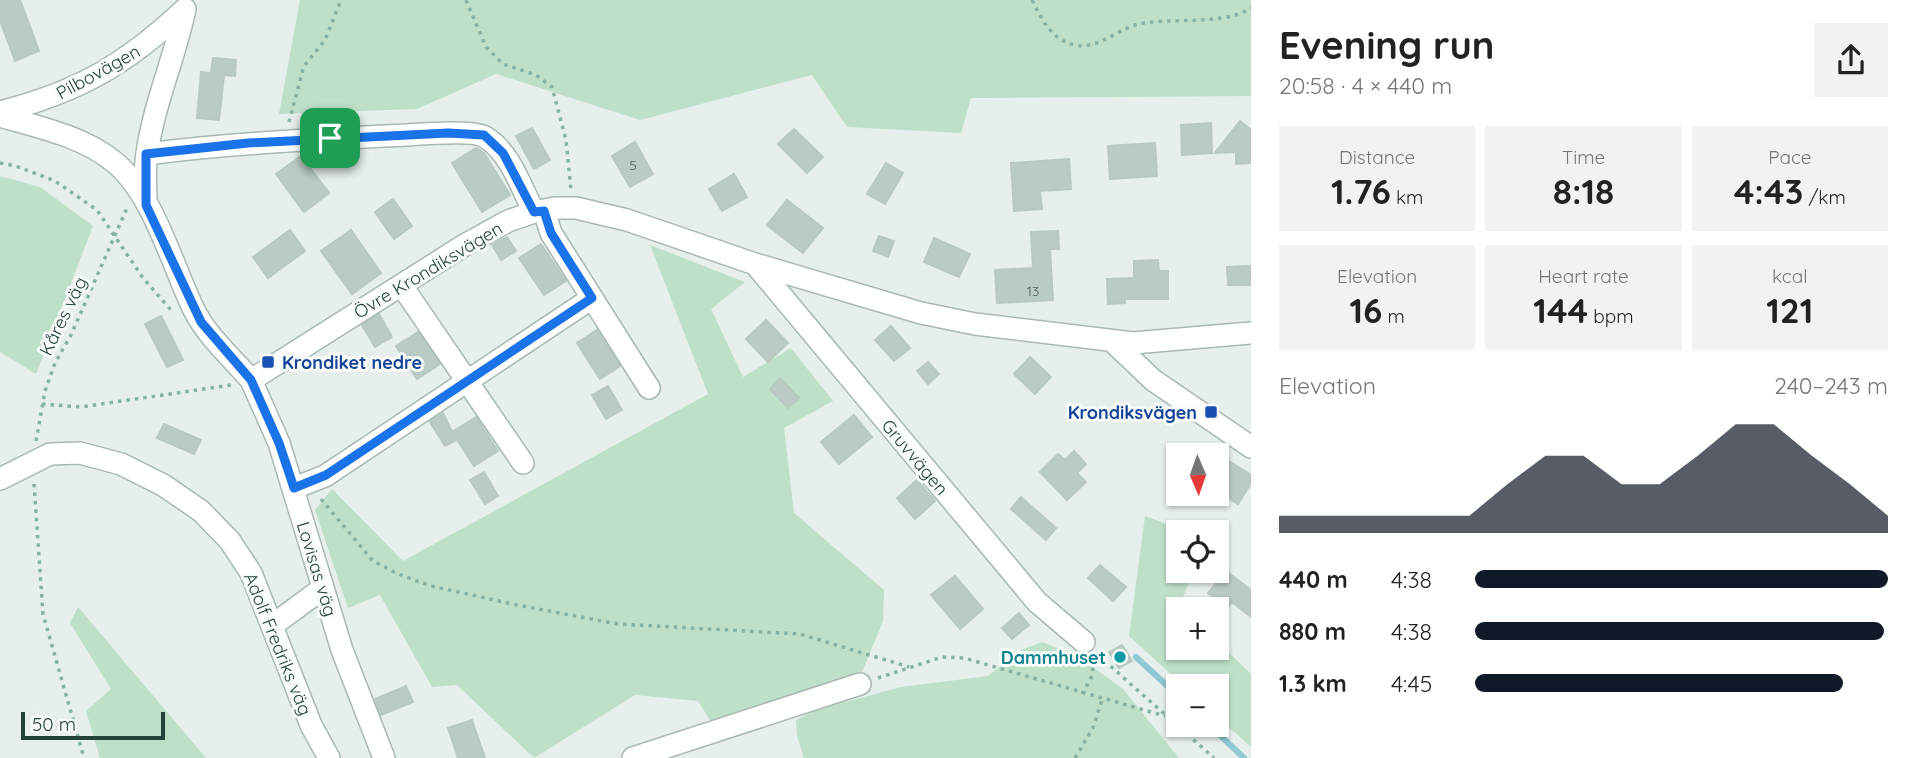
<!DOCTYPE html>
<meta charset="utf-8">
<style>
body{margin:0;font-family:Quicksand,sans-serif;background:#f2f2f2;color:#222;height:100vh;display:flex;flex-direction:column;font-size:26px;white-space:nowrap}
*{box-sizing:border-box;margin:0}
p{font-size:23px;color:#767676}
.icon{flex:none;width:38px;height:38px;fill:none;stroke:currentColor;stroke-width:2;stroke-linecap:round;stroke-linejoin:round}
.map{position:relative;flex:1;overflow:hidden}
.side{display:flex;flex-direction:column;background:#fff;width:665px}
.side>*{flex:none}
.needle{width:46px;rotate:178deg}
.buttons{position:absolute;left:1166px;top:443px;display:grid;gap:14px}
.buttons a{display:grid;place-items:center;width:63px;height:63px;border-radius:0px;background:#fff;box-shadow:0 2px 5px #0004;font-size:35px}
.scale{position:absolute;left:21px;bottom:18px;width:144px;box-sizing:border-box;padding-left:7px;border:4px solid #24423a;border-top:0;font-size:19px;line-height:24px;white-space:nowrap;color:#24423a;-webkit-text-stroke:5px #f7fbf9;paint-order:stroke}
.pin{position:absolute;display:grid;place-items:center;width:60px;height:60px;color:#fff;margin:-30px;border-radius:14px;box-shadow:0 4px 10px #0006}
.round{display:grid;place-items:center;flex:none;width:74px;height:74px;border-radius:0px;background:#f2f2f2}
.headline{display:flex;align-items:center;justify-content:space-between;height:119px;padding:0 28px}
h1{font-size:38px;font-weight:800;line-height:52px}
.metrics{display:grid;grid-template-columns:repeat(3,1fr);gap:10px;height:119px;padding:7px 28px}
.metrics div{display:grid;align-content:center;border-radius:0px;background:#f2f2f2;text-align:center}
.metrics b{font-size:35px;font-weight:800}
.metrics small{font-size:19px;font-weight:400}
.metrics p{font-size:19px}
.chart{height:196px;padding:14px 28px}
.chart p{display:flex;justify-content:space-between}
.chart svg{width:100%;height:126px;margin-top:7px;fill:#111827;opacity:.7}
ul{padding:0 28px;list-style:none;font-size:23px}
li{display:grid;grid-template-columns:112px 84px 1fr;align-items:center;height:52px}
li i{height:18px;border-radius:9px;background:#111827}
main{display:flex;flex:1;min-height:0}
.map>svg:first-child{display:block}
.green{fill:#bfe0c8}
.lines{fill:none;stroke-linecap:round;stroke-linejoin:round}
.stream{stroke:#8ec9d4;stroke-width:6}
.building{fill:#bbcac4;stroke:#b8c9c2;stroke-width:2}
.minor-casing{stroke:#a8b8b2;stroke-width:24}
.path{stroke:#86b3a5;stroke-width:3.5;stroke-dasharray:3.5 5;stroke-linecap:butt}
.minor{stroke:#fff;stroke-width:21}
.route-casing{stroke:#fff;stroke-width:14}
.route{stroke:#1a73e8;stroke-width:9}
.transit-dot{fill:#1a4fb4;stroke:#f7fbf9;stroke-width:2.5}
.culture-dot{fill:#0f9aa8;stroke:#f7fbf9;stroke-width:2.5}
.labels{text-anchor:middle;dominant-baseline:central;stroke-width:6;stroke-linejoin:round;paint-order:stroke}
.number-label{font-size:14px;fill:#4a645c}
.street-label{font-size:18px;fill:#24423a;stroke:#f7fbf9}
.transit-label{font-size:18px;font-weight:bold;fill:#164399;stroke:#f7fbf9;text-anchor:start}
.culture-label{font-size:18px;font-weight:bold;fill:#0d838f;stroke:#f7fbf9;text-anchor:end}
</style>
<main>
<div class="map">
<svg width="1251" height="758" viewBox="0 0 1251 758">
<rect width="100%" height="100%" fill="#e6efeb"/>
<path class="green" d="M300,0h951v96l-280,2 -10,35 -114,-6 -35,-52 -172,45 -144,-46 -79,35 -138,5z
M0,176l40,11 53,39 -57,148 -36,-22z
M650,245l95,37 -34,27 32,68 48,-29 42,53 -49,27 10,85 90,77 -1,31 -25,61 -146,41 -14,-22 -63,-6 -101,63 -77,-73 -25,2 -52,-92 -32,13 -33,-98 17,-21 71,72 305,-167z
M1145,516l43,16h-10v38l16,1 -14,33 5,5h-7v39h38v-8l35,34v73l-35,-31v-30h-32l-55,-50z
M78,607l128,151h-106l-14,-47 25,-22 -41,-66z
M1042,642l36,14 45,33 56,69h-375l-7,-22 -1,-16 20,-10 85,-23 87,-11 33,-26z"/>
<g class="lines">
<path class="stream" d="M1136,657l42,39
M1208,724l36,34"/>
</g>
<path class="building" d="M0,0h20l19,51 -24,10 -15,-41z
M213,58l23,2 -1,16 -11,-1 -5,45 -22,-2 4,-46 10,1z
M1240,121l11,9v33l-15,1v-12l-21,1z
M1211,123l1,30 -30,2 -1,-30z
M532,128l18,32 -16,9 -18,-33z
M794,129l29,28 -16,16 -29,-29z
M635,142l18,32 -23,13 -18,-31z
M1155,143l2,33 -47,3 -2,-33z
M476,148l8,5 26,42 -28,17 -30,-49z
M301,156l28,37 -25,19 -28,-38z
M1069,159l2,30 -31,2 2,18 -28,2 -3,-48z
M886,163l17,10 -18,31 -18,-10z
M734,174l13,23 -25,14 -13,-22z
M393,199l19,27 -18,13 -19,-27z
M787,200l36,28 -20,25 -36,-28z
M290,230l15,21 -37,27 -15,-21z
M351,230l30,43 -29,21 -31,-43z
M1058,231l1,18h-9l3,51 -56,3 -2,-33 38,-2 -2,-36z
M879,236l15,5 -6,16 -15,-6z
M507,237l9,14 -15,9 -9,-15z
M934,238l36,16 -11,23 -35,-15z
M541,244l25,37 -22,14 -25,-37z
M1158,260l1,11h9v28h-43v4l-17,1 -1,-25 27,-1v-17z
M1251,266v19h-23l-1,-18z
M379,314l13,23 -17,10 -13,-22z
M161,316l22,44 -16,7 -22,-43z
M766,320l22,23 -20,19 -22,-23z
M891,326l19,22 -16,13 -19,-21z
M597,330l23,36 -20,13 -23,-36z
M418,332l22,32 -23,15 -21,-33z
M1030,357l21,20 -16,17 -21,-20z
M928,362l11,12 -11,10 -11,-13z
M780,378l19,20 -11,10 -18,-19z
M608,386l14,24 -16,9 -14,-24z
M443,413l13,27 -11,6 -15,-24z
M854,415l18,22 -33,27 -18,-22z
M476,417l22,34 -24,15 -22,-34z
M164,424l37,16 -7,14 -37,-16z
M1074,451l12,13 -9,9 9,9 -19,18 -27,-28 18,-18 7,6z
M1216,453l35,22v8l-13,21 -22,-14z
M484,472l14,24 -13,8 -15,-24z
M917,480l18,21 -20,18 -18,-21z
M1021,497l35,31 -10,12 -35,-31z
M1100,565l26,22 -13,14 -25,-23z
M1226,571l25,19v27l-19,-15 -5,6 -19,-15z
M955,576l28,33 -23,20 -29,-34z
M1019,613l10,12 -17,14 -10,-11z
M1122,645l10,16 -13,7 -10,-16z
M406,686l7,16 -32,13 -6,-16z
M472,720l13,38h-27l-10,-30z"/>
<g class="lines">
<defs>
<path id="minor" d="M0,112c78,-20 125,-47 184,-102
M0,116c38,11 82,20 113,45 40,31 59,104 81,149 13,26 38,48 57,70l212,-134 45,-25 26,-9 21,-4h21l51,12 128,44 166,49 54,11 158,19 118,-10
M147,154c86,-11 172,-15 259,-19 16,-1 68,-5 79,2 25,15 36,50 49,75
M146,202c0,-16 -2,-33 1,-49 7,-49 28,-96 38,-144
M544,211l7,22 98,155
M755,264l282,338 47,40
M402,286l121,177
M1113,342l40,38 98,67
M251,380l28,63 63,207 42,108
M0,479l50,-25 30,-1 41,11 42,21 38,26 29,30 21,32 60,152 18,33
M294,488l31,-12 267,-178
M273,625l50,-37
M633,758l227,-74"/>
</defs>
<use href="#minor" class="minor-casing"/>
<path class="path" d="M466,0l20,47 17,17 33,11 16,12 14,53 5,50
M1032,0c11,21 18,38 42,45 22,5 42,-14 61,-20 32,-9 88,2 116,-17
M289,122l15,-56 21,-26 16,-40
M0,163l16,3 39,15 42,29 46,68 28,32
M42,404l39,3 150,-22
M36,441l9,-50 10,-28 16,-28 56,-127
M34,484l9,130 41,144
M321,499l52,62 25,13 33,12 86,19 101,19 182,10 109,33
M1098,655l116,103
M878,678l64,-21 22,1 201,58
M1082,694l10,-18 2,-18
M1075,758l18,-30 9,-28"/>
<use href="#minor" class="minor"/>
</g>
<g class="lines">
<defs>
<path id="route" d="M448,133l36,2 19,18 31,59 10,-1 7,22 41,65 -266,177 -32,13 -15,-45 -28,-63 -50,-58 -55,-117v-51l102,-11z"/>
</defs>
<use href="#route" class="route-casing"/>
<use href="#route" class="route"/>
</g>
<g class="transit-dot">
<rect x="261" y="355" width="14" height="14" rx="3.5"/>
<rect x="1204" y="405" width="14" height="14" rx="3.5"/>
</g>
<circle class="culture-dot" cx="1120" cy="657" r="7"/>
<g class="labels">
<g class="number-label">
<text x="633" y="165">5</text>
<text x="1033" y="291">13</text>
</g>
<g class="street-label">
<text transform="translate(98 72) rotate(-29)">Pilbovägen</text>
<text transform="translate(428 270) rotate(-31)">Övre Krondiksvägen</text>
<text transform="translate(63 316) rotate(-64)">Kåres väg</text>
<text transform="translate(915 457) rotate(50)">Gruvvägen</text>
<text transform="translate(317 569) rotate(73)">Lovisas väg</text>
<text transform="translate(278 644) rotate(68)">Adolf Fredriks väg</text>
</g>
<g class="transit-label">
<text x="282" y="362">Krondiket nedre</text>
<text x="1197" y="412" text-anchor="end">Krondiksvägen</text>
</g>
<g class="culture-label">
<text x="1106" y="657">Dammhuset</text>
</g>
</g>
</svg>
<div class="buttons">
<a><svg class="needle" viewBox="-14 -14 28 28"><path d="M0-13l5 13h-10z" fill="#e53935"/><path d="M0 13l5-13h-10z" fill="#767676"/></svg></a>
<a><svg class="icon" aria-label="locate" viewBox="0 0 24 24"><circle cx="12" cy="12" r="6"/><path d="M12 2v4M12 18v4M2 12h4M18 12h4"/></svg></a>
<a>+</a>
<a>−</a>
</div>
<div class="scale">50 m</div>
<div class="pin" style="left:330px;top:138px;background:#1e9e55"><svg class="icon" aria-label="arrive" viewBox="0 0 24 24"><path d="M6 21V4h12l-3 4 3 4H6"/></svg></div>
</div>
<section class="side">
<div class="headline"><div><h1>Evening run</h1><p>20:58 · 4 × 440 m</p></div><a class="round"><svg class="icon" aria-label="share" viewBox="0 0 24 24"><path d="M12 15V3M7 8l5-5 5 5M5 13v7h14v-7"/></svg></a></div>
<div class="metrics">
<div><p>Distance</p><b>1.76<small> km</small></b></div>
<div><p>Time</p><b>8:18</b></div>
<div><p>Pace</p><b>4:43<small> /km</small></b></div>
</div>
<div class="metrics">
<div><p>Elevation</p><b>16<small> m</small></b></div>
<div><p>Heart rate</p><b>144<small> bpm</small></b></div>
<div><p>kcal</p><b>121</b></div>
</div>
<div class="chart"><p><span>Elevation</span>240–243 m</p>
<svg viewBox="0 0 160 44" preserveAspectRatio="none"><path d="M0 44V38L10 38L20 38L30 38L40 38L50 38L60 27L70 17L80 17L90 27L100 27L110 17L120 6L130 6L140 17L150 27L160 38V44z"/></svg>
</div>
<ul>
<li><b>440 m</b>4:38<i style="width:100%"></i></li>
<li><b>880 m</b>4:38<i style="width:99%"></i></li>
<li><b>1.3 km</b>4:45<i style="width:89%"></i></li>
</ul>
</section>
</main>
